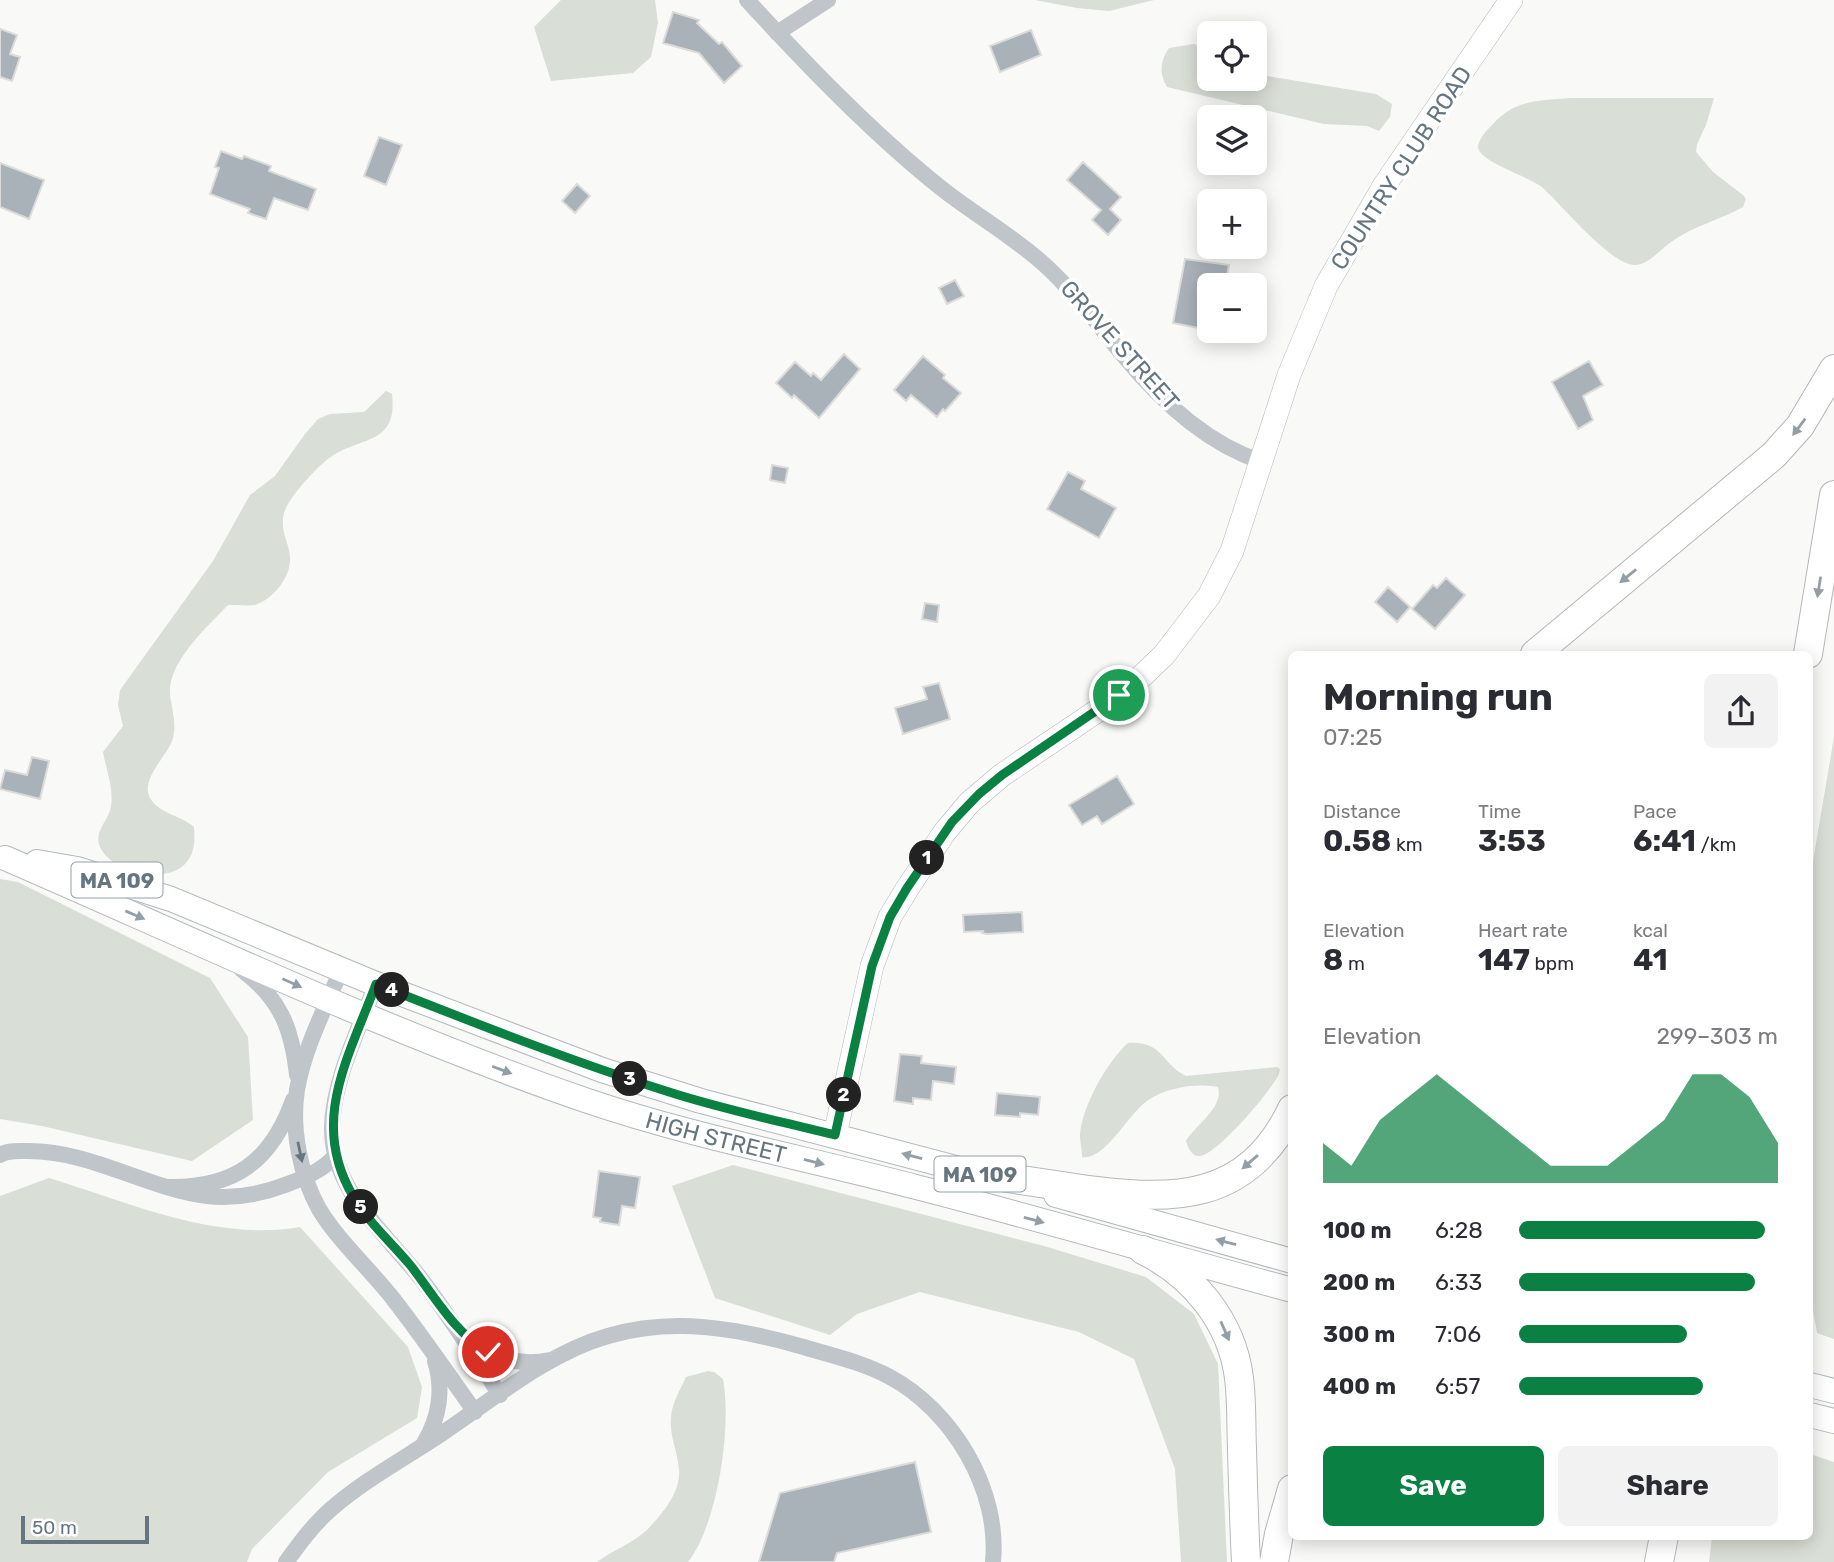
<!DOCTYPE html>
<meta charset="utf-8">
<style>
body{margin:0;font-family:Rubik,sans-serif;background:#f2f2f3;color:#2b2b33;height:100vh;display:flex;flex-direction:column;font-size:26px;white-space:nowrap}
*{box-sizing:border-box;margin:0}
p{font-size:23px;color:#7c7c81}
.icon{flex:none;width:38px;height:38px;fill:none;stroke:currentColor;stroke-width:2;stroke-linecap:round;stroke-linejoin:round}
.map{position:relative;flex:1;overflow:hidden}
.panel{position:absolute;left:1288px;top:651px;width:525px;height:889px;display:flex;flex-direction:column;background:#fff;border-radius:10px;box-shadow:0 4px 18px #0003}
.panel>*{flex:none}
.fabs{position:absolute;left:1197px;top:21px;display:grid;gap:14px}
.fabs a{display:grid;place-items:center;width:70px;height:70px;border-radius:10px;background:#fff;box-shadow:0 4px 18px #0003;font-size:35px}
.scale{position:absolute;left:21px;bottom:18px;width:128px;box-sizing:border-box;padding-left:7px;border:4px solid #657681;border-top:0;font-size:19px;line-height:24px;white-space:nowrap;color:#657681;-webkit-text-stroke:5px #fff;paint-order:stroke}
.pin{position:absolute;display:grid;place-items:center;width:60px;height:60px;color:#fff;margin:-30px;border:4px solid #fff;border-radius:50%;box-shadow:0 2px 7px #0007}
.km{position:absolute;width:35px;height:35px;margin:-18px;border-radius:50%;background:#222;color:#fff;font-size:19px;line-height:35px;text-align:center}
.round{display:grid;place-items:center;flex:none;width:74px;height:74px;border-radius:10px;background:#f2f2f3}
.head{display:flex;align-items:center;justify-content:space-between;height:119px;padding:0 35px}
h1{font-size:38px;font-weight:700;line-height:52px}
.stats{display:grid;grid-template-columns:repeat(3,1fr);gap:10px;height:119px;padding:7px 35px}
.stats div{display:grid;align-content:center}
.stats b{font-size:30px;font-weight:700}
.stats small{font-size:19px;font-weight:400}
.stats p{font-size:19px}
.chart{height:196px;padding:14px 35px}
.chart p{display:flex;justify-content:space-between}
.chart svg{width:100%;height:126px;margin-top:7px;fill:#0b8043;opacity:.7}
.cta{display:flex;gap:14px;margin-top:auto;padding:14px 35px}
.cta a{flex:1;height:80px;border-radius:10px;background:#0b8043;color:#fff;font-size:28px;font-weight:700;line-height:80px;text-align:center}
.cta a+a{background:#f2f2f3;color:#2b2b33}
ul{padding:0 35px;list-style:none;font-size:23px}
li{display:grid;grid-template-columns:112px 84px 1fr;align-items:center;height:52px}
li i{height:18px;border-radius:9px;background:#0b8043}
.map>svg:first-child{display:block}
.green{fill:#d9ded6}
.building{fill:#a9b2b8;stroke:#dbdbd9;stroke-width:2}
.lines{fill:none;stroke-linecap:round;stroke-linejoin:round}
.secondary-casing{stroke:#b3b9bd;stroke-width:24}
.primary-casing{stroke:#b4b9bd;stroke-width:26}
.highway-casing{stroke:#b4b8bc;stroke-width:30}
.street{stroke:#c0c5c9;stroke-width:16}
.secondary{stroke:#fff;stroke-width:23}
.primary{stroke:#fff;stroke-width:24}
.highway{stroke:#fff;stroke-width:28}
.oneway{fill:#939fa7}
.oneway2{fill:#657681}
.route-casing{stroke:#fff;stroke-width:14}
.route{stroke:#0b8043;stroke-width:9}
.labels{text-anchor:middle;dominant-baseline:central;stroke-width:7;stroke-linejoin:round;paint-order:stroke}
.shield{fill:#fff;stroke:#939fa7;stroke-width:2}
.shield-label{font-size:21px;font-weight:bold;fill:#657681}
.street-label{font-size:23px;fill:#657681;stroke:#fff}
</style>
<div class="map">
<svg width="1834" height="1562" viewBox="0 0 1834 1562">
<rect width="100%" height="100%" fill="#f9f9f7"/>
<path class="green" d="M561,0h94l3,23 -7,34 -18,16 -82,8 -17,-54z
M1035,0h119l-45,11 -32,-3z
M1194,44l15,6v29h46v-5l121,20 16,10 -2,13 -11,14 -12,-5 -43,-2 -157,-37c-8,-13 -7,-26 2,-39z
M1571,98h143l-8,27 -9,19 -1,8 17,20 30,23 3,4 -3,8c-23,13 -50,19 -72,35 -10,7 -22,22 -35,23 -25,1 -74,-60 -93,-77 -12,-11 -67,-27 -65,-42 2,-9 9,-16 15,-22 23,-25 45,-23 78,-26z
M386,391l6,3c6,53 -33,41 -64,65 -13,10 -39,38 -44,54 -5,19 7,32 6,47 0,18 -18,40 -35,45 -8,1 -19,0 -27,0 -20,21 -60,57 -58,88 1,15 8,32 2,48 -6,16 -32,39 -22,57 9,16 31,17 44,29 1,12 1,26 -8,36 -20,22 -74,10 -86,-16 -7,-17 9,-25 11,-41 3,-17 -5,-37 -8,-54l20,-26 -5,-21 2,-15 93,-129 37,-66 25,-19 30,-42 13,-15 12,-5 34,-2z
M1834,737v602l-17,-6 -7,-41v-413z
M0,879l18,3 192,96 38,59 5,83 -61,41 -150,-35 -42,-7z
M1128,1043c36,-2 32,20 58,33l91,-9 3,2 -1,5c-8,17 -61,80 -79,82 -8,1 -12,-8 -14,-15 9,-16 38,-33 32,-54 -22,-4 -49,0 -68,12 -21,12 -44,62 -68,58 0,-7 -2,-15 -2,-22 2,-29 27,-73 48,-92z
M733,1165l311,81 102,31 48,37 24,50 9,198h-46l-6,-93 -41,-110 -55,-27 -159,-40 -63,22 -27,21 -115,-37 -43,-112z
M49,1178c79,24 166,64 251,49l108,120 14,40 -5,31 -89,54 -76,77 -5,13h-247v-366z
M708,1371l6,1 9,7c9,47 -5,145 -35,183h-91c16,-12 36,-19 50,-32 14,-15 34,-37 32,-60 -1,-18 -10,-34 -8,-53 1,-14 9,-27 15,-40z
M1810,1454l24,8v100h-125l3,-25 98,-1z"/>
<path class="building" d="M673,12l26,8 -2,3 22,21 3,-2 20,24 -18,17 -25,-30 -36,-10z
M0,29l17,6 -7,19 10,3 -8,24 -12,-4z
M1031,30l10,25 -41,17 -10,-26z
M379,137l23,8 -16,40 -22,-9z
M221,151l21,8 2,-3 27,10 -2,5 47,18 -8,21 -34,-12 -8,21 -18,-6 2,-4 -40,-15 9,-26 -4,-1z
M1083,162l38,35 -11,12 11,11 -13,15 -16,-15 9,-10 -34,-30z
M0,163l44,17 -15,39 -29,-12z
M577,184l13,12 -15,17 -13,-12z
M1185,259l44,6 -4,20h-16v45l-36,-7z
M955,280l9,16 -17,8 -8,-16z
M844,354l16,15 -41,49 -25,-23 -2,3 -16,-15 19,-21 16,14 2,-3 8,7z
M923,356l22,19 -2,3 18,15 -16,18 -2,-2 -6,8 -26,-22 -5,6 -12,-11z
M1589,361l14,24 -20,11 10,24 -15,9 -26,-47z
M772,465l16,3 -3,15 -15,-3z
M1068,472l17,9 -4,8 35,19 -17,30 -52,-29z
M1446,578l19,17 -30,34 -23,-20 21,-24 4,3z
M1388,587l22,20 -13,15 -22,-20z
M925,603l14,2 -2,17 -15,-3z
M939,683l11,36 -47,15 -8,-26 32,-9 -4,-12z
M32,757l17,4 -9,38 -40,-10 5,-19 22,5z
M1117,776l17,28 -32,20 -5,-8 -15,9 -13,-20z
M1022,912l1,20 -36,2 -5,-1 1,-2 -19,1 -1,-17z
M900,1054l22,2 -1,7 35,4 -2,17 -21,-3 -2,19 -18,-2v6l-19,-3z
M997,1093l43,4 -2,18 -18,-2v4l-25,-2z
M599,1171l41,6 -5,31 -13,-2 -3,19 -19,-3 1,-4 -8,-1z
M915,1462l16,70 -94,21 -3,9h-75l21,-69z"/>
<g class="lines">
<defs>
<path id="secondary" d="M835,1135l37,-169 18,-49 17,-28 37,-56 25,-30 33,-28 104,-70 36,-29 22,-21 45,-59 23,-45 57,-176 37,-89 58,-100 127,-186"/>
<g id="primary">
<path id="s1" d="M5,858c192,83 382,174 580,242 108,37 221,58 331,87 125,32 250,69 376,103"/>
<path d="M37,862l40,7 94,30 205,85 226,86 99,31 293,77"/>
<path d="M1056,1195l236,66"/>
<path d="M1810,1385l24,6"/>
<path d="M1810,1415l24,6"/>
</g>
<path id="highway" d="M1535,654l239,-199 26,-29 34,-57
M1808,654l26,-159
M977,1173c35,6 70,11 105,16 90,12 165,14 210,-80
M1143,1250c51,25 89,72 96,128 3,24 2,47 3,71 1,37 2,75 4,113
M1274,1562l5,-28 13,-45
M1659,1562l5,-26"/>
</defs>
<use href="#secondary" class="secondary-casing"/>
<use href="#primary" class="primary-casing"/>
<use href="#highway" class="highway-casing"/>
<path class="street" d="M747,0c60,65 125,133 194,188 34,27 74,49 106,79 29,27 51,58 76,88 36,44 83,88 137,106
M777,33l51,-33
M241,969c39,29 51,59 56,106
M341,970c-16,39 -37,78 -44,120 -6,38 3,85 22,119 20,33 51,60 75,91 28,36 54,74 81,112
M376,984c-16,43 -43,96 -44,143 -1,64 54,106 90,153 28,37 53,76 78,115
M0,1155c8,-5 17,-4 26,-4 64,-1 119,37 181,45 28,3 52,-1 78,-11 19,-7 37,-14 50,-29
M169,1187c65,1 102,-25 124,-87
M467,1338c24,19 52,29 83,22
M424,1443c15,-24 20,-54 11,-82
M286,1562c14,-19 27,-37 44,-52 34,-30 77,-53 114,-78 51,-34 104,-79 164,-96 65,-19 128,-8 192,10 30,9 62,16 90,31 63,34 110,113 103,185"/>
<use href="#secondary" class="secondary"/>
<use href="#primary" class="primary"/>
<use href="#highway" class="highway"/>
</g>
<defs><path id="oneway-solid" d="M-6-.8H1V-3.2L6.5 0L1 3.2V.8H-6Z" transform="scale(1.75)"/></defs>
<g class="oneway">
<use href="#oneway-solid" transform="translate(1799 427) rotate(127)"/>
<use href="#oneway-solid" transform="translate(1628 576) rotate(141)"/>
<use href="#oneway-solid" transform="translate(1819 587) rotate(99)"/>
<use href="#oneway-solid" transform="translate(135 915) rotate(23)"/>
<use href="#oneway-solid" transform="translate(292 983) rotate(24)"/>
<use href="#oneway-solid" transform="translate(502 1070) rotate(21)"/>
<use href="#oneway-solid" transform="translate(912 1156) rotate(-165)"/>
<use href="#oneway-solid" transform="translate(814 1162) rotate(14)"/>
<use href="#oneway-solid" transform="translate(1250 1162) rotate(139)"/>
<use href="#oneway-solid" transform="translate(1034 1220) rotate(15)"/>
<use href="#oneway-solid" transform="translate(1226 1242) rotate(-165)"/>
<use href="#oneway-solid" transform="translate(1225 1331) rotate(66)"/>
</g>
<use class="oneway2" href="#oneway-solid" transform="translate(300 1152) rotate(78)"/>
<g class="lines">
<defs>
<path id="route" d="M488,1352c-34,-20 -53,-55 -77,-86 -19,-23 -43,-44 -58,-70 -44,-74 -4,-139 23,-212 96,38 192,76 290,107 55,18 113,30 169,44l37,-169 18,-49 17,-29 45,-66 27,-28 23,-19 117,-80"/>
</defs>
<use href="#route" class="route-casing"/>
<use href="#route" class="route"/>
</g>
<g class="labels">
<g class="shield">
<rect x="71.5" y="862.5" width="91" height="35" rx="5"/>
<rect x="934.5" y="1156.5" width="91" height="35" rx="5"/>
</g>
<g class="shield-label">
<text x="117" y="880">MA 109</text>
<text x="980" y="1174">MA 109</text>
</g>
<g class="street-label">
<text transform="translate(1401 168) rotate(-57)">COUNTRY CLUB ROAD</text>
<text transform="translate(1120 345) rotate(48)">GROVE STREET</text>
<text stroke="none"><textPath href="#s1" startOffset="765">HIGH STREET</textPath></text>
</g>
</g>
</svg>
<div class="fabs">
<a><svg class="icon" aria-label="locate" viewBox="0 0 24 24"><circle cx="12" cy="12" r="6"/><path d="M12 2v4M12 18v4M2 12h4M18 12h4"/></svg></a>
<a><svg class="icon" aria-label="layers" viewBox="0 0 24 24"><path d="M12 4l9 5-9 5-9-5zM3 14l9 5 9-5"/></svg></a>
<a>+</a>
<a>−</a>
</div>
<div class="scale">50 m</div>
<div class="pin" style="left:1119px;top:695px;background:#1e9e55"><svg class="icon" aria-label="arrive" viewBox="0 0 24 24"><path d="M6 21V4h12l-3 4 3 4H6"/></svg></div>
<div class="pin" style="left:488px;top:1352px;background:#d93025"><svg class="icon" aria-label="check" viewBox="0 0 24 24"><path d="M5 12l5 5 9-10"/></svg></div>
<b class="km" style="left:927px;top:858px">1</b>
<b class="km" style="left:844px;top:1095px">2</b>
<b class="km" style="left:630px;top:1079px">3</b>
<b class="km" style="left:392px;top:990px">4</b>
<b class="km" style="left:361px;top:1207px">5</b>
<section class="panel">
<div class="head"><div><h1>Morning run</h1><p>07:25</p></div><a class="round"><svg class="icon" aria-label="share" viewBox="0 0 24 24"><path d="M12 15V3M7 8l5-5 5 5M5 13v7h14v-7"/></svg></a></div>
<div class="stats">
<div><p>Distance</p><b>0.58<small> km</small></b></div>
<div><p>Time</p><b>3:53</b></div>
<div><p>Pace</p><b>6:41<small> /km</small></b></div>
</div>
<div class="stats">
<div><p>Elevation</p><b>8<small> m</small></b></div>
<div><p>Heart rate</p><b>147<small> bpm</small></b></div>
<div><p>kcal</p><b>41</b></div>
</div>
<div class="chart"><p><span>Elevation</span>299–303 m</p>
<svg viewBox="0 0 160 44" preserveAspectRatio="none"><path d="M0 44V30L10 38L20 22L30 14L40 6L50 14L60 22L70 30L80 38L90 38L100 38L110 30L120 22L130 6L140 6L150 14L160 30V44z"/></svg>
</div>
<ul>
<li><b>100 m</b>6:28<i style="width:95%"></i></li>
<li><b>200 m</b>6:33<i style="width:91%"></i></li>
<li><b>300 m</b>7:06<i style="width:65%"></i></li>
<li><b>400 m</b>6:57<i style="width:71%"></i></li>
</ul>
<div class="cta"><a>Save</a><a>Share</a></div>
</section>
</div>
